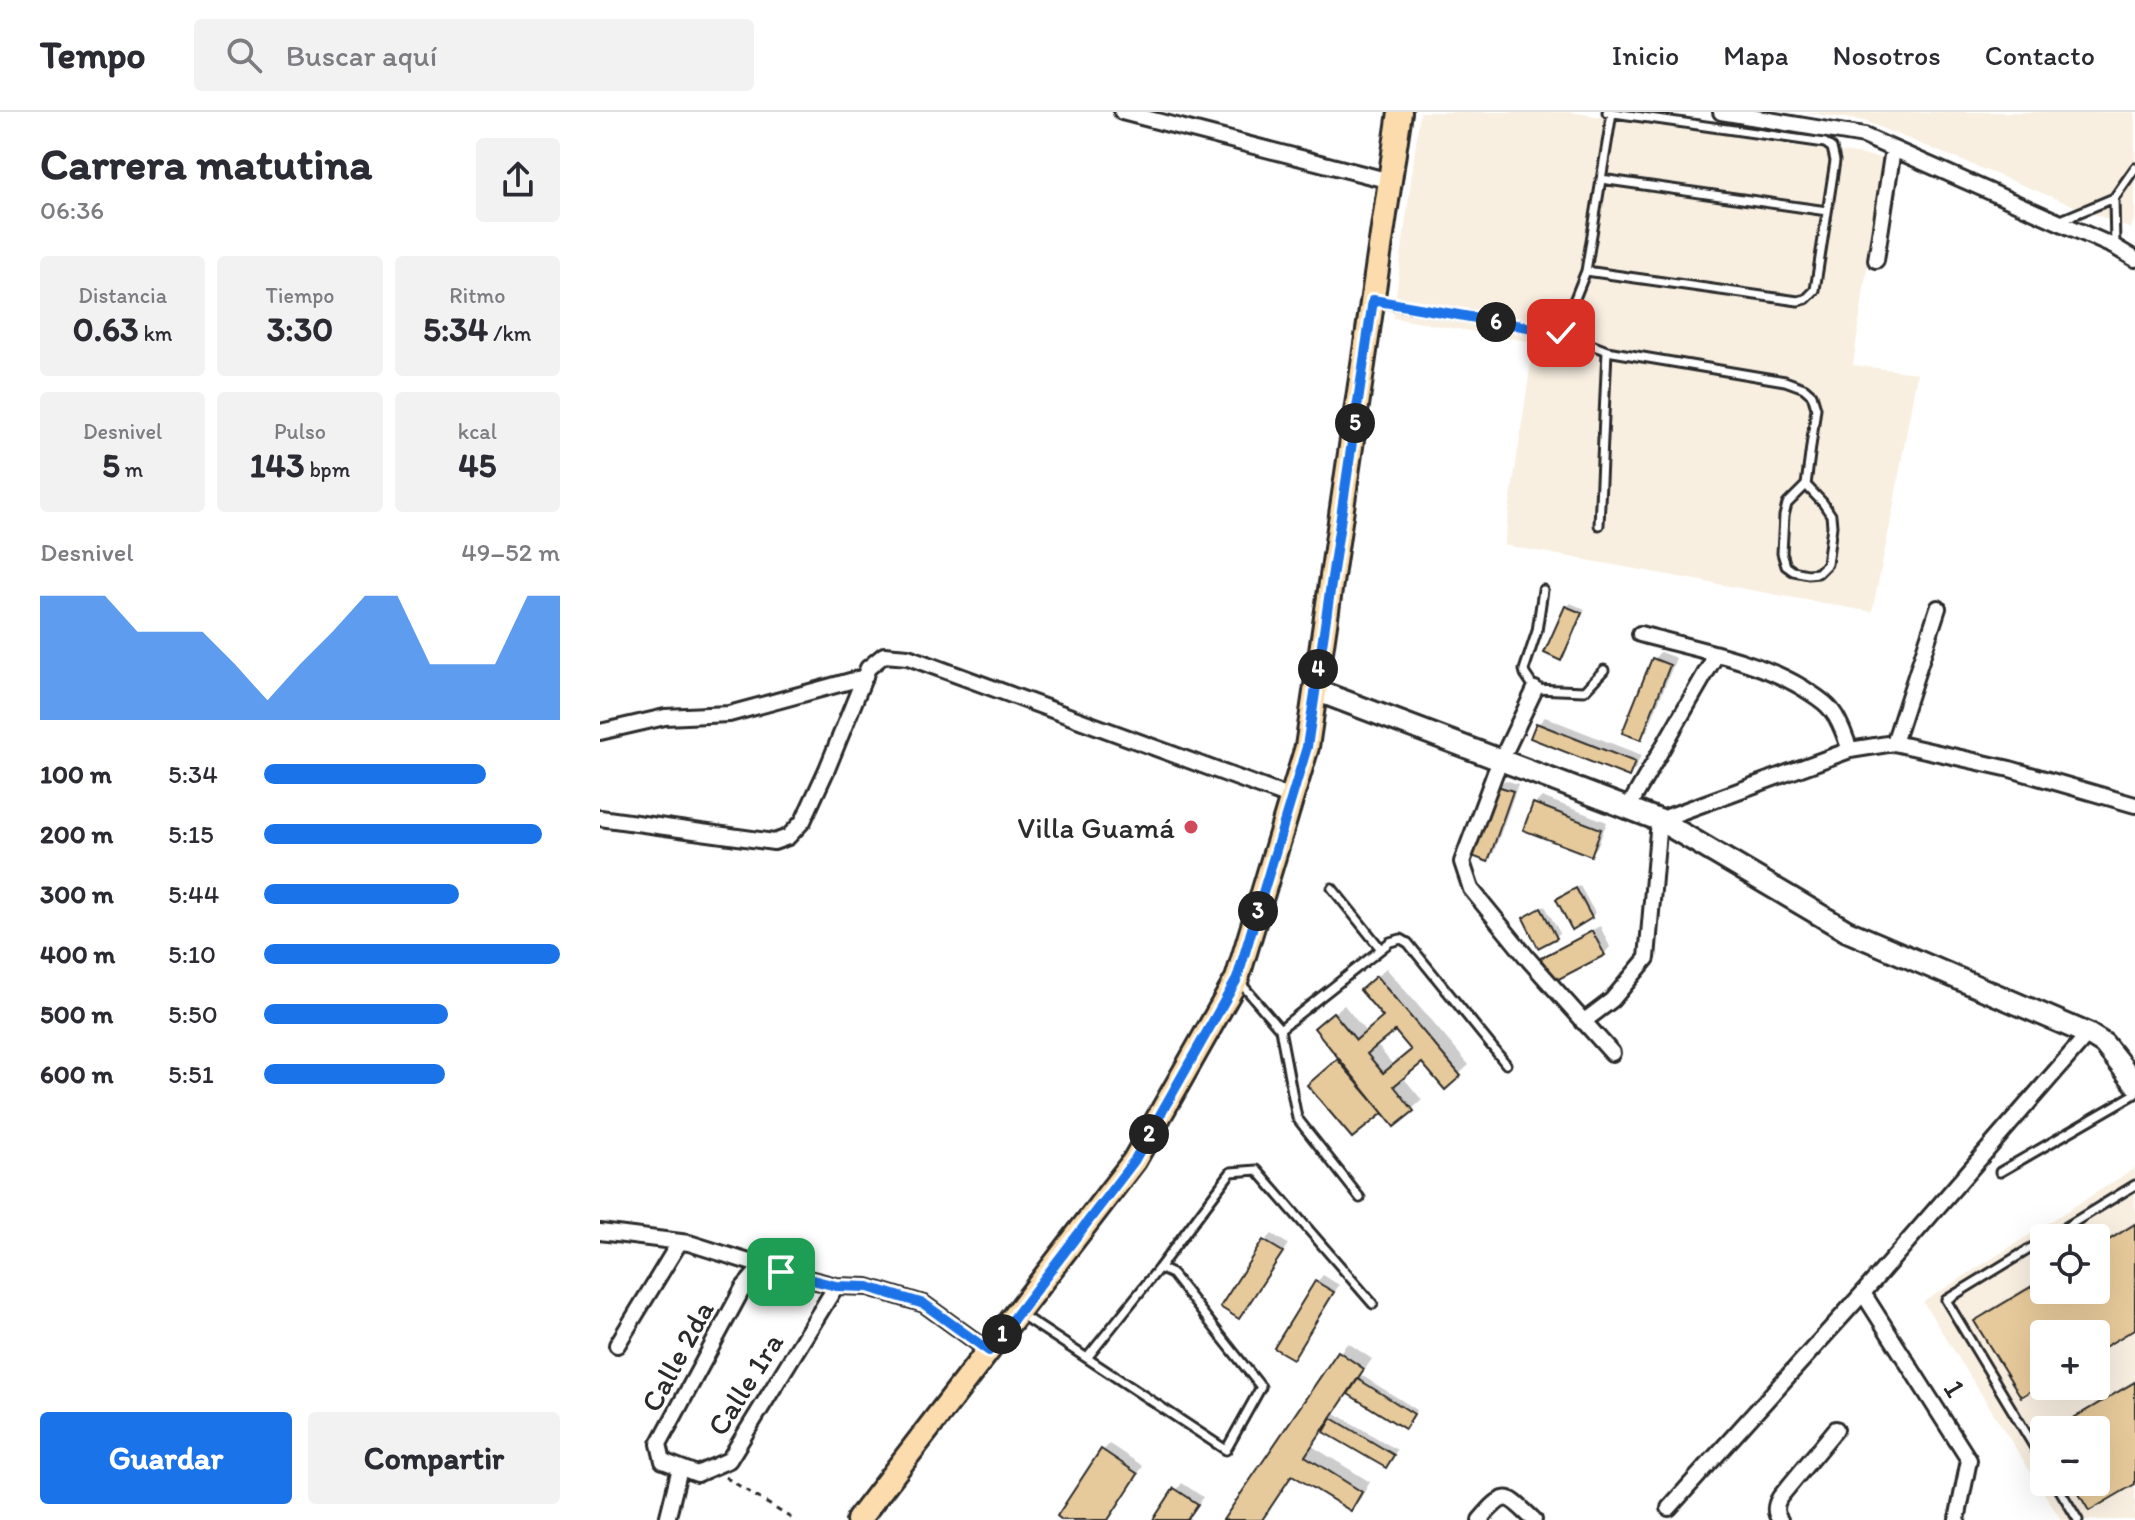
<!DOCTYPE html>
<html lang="es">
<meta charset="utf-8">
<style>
body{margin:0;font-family:Itim,sans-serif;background:#f2f2f3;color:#2b2b33;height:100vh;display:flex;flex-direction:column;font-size:30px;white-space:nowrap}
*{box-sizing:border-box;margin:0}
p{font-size:26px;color:#7c7c81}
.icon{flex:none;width:44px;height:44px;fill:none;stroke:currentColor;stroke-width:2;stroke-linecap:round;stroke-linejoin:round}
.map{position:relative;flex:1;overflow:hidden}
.details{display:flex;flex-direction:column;background:#fff;width:600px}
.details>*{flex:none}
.buttons{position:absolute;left:1430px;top:1112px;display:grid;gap:16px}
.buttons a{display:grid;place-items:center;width:80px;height:80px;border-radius:8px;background:#fff;box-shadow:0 8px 32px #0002;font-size:40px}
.pin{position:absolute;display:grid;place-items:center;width:68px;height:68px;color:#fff;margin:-34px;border-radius:16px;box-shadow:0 4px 12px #0006}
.km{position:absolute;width:40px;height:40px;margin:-20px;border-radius:50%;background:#222;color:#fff;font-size:22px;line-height:40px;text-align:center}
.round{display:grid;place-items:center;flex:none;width:84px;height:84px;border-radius:8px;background:#f2f2f3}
.overview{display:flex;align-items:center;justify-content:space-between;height:136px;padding:0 40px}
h1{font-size:44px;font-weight:700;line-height:60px}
.stats{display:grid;grid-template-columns:repeat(3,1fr);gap:12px;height:136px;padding:8px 40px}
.stats div{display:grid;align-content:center;border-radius:8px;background:#f2f2f3;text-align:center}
.stats b{font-size:34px;font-weight:700}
.stats small{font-size:22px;font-weight:400}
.stats p{font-size:22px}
.chart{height:224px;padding:16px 40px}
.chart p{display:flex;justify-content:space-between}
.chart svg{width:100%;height:144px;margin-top:8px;fill:#1a73e8;opacity:.7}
.cta{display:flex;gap:16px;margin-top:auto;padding:16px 40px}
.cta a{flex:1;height:92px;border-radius:8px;background:#1a73e8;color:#fff;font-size:32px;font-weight:700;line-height:92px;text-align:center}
.cta a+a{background:#f2f2f3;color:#2b2b33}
ul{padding:0 40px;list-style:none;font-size:26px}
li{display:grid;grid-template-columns:128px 96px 1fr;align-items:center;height:60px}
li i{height:20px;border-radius:10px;background:#1a73e8}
header{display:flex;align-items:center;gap:48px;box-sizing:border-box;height:112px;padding:0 40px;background:#fff;border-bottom:2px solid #e1e1e2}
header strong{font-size:38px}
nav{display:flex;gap:44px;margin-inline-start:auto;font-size:28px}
.search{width:560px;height:72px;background:#f2f2f3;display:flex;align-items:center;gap:20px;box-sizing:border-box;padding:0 28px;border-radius:8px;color:#7c7c81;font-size:30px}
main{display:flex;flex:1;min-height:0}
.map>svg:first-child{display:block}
.built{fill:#f8efe1;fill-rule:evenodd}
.shadow{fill:#0003;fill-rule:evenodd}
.building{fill:#e7ca9b;stroke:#2b2b2b;stroke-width:2;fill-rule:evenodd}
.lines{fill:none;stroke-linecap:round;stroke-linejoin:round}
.lane-casing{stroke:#2b2b2b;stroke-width:13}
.street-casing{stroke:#2b2b2b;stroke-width:20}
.secondary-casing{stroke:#2b2b2b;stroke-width:26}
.primary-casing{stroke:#2b2b2b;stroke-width:28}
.path{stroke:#2b2b2b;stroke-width:3;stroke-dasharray:6 6;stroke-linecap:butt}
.lane{stroke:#fff;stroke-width:7}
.street{stroke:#fff;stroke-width:14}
.secondary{stroke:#fff;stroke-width:20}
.primary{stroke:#fcdcac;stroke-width:22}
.route-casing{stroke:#fff;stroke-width:16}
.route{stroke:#1a73e8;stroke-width:10}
.poi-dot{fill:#d1495b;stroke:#fff;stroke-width:3}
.labels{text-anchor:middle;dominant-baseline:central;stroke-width:6;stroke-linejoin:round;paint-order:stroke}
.poi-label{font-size:30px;fill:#2b2b2b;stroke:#fff;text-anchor:end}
.street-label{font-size:30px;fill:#2b2b2b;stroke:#fff}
</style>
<header>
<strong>Tempo</strong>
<div class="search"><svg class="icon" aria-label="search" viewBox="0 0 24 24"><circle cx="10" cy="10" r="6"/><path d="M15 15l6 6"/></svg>Buscar aquí</div>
<nav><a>Inicio</a><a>Mapa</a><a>Nosotros</a><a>Contacto</a></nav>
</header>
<main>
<section class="details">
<div class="overview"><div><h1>Carrera matutina</h1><p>06:36</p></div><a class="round"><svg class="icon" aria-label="share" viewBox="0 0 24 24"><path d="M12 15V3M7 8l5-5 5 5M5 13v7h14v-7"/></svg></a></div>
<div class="stats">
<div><p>Distancia</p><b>0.63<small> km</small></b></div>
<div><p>Tiempo</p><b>3:30</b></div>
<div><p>Ritmo</p><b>5:34<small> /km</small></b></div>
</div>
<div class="stats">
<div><p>Desnivel</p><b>5<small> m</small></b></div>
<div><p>Pulso</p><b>143<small> bpm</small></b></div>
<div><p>kcal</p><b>45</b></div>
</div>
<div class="chart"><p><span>Desnivel</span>49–52 m</p>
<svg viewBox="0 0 160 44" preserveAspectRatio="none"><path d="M0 44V6L10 6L20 6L30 17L40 17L50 17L60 27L70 38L80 27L90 17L100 6L110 6L120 27L130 27L140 27L150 6L160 6V44z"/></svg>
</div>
<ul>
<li><b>100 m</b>5:34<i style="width:75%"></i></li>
<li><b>200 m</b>5:15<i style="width:94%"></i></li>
<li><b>300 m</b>5:44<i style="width:66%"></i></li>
<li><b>400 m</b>5:10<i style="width:100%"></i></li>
<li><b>500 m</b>5:50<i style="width:62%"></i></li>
<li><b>600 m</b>5:51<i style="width:61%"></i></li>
</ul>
<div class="cta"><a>Guardar</a><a>Compartir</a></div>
</section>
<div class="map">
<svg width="1535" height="1408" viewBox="0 0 1535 1408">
<rect width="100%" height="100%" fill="#fff"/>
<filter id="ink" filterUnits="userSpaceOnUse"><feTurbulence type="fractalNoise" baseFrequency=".0125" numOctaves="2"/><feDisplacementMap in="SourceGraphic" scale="16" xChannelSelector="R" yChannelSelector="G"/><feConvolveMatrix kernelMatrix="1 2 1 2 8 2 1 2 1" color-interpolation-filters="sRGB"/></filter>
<g filter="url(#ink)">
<path class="built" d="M820,0h149l314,46 -30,207 64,8 -26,147 -19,92 -368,-67 30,-203 -141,-24z
M1202,0h333v103l-4,14 -267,-108z
M1535,1056v352h-74l-138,-218zM1444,1126h52v52h-52zM1444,1222h52v52h-52zM1444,1318h52v52h-52z"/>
<path class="shadow" d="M970,491l15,6 -20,45 -4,5 5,-52z
M1060,540l16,6 -29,73 -7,7 14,-79z
M945,605l96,38 -5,13 -7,7 -96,-38 5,-13z
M905,668l13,4 -24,68 -7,7 11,-72z
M942,685l65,25 -10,25 -6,7 -56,-50z
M980,774l15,27 -4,4 -29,-21z
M945,794l15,27 -5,4 -30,-19z
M1000,814l10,21 -6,7 -63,5 7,-6z
M786,856l83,97 -24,22 -23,-27 -20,16 20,24 -10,9 -29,1 -67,-32 23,-19 -13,-40 18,-14 22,27 19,-16 -13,-35zM795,916l18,21 -20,16 -17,-21z
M1535,1110v104l-39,24v-16h-52v47l-67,-60 9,-9 58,-35v13h52v-44z
M672,1122l16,10 -42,65 -7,7 -16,-10 42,-65z
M723,1163l16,10 -40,65 -7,7 -15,-10 40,-65z
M748,1231l24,16 -11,16 56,35 -9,13 -59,-31 -14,21 62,37 -7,11 -4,5 -62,-36 -12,16 58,36 -10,17 -9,9 -57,-34 -31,46h-37l113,-167z
M1535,1268v101l-46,27 -15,-26h22v-52h-44z
M509,1332l34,22 -35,54h-42l37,-69z
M582,1371l21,14 -15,23h-33z"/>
<path class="building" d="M965,494l17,7 -21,48 -17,-8z
M1052,546l18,7 -29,75 -19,-7z
M936,611l99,39 -6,15 -99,-39z
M897,674l16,5 -25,71 -16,-6z
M933,691l68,26 -10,27 -68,-26z
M976,776l16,30 -20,12 -16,-31z
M941,796l16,30 -19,10 -15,-30z
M992,819l13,24 -54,28 -12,-24z
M776,864l85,100 -16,14 -23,-27 -28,23 20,25 -20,16 -80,-99 19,-16 23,28 27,-23 -23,-27zM795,919l16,19 -28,23 -16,-19z
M737,947l46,54 -31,25 -45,-53z
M1535,1112v105l-39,23v-18h-52v49l-23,14 -47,-76 70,-42v11h52v-42z
M663,1128l20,12 -44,67 -19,-12z
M715,1169l19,11 -41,67 -19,-11z
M738,1239l26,18 -59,87 57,36 -11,19 -59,-36 -30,45h-39z
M758,1267l56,35 -9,15 -57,-35z
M1535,1270v102l-46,27 -17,-29h24v-52h-43z
M732,1306l62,37 -8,13 -62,-36z
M501,1337l37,25 -30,46h-46l-5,-4z
M574,1376l24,16 -11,16h-34z"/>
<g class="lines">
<defs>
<path id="lane" d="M1001,67l226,32
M1514,86l1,49
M1461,108l53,-22 21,-30
M986,159l26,-158
M775,189l186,32 46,18 178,30 19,7 8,7 4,13 -10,77 -19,19 -3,12 -2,37 4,13 7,5 15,3 10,-1 9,-9 5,-38 -1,-11 -8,-12 -17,-18
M961,221l25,-62 212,30 8,-2 9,-9 20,-129 -3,-13 -7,-5 -218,-31
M999,413l8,-174
M943,478l-6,41 -13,39 1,4 10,15 49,2 20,-21
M732,776l49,61
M639,869l41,48 110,-87 11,-3 7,4 98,121
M680,917l17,89 63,80
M1400,1060l135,-78
M1448,1126l87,-53
M1444,1128l-98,60 98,163
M559,1156l72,-96 26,-2 116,134
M420,1202l206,136 35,-63 -89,-113 -13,-6 -72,90
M1455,1370l23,38"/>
<path id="street" d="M522,0l268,69
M1121,0l143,24 251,111 20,12
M1276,148l17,-111
M1040,522c54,15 115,25 163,54 10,7 22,13 29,23 9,11 13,26 18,39
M935,577l-40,84 -33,89 9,27 58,71 83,93
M0,620l65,-15 64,-3 136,-37
M1294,631l44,-135
M1028,696l88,-153
M0,706l174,24 14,-5 15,-16 24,-52 41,-101 16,-13 24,2 384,141
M983,910l29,-22 35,-42 12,-138 191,-70 44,-7 116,26 125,36
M0,1120l89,11 92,29 55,14 32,1 56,17 65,47
M163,1153l-20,23 -84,156 4,17 34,13 32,-14 107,-174
M1263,1181l106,167 -12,60
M17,1233l62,-102
M1069,1396l194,-215 225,-259
M67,1408l13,-52
M880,1408c27,-32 27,-25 54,0
M1180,1408c-6,-7 -5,-15 0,-23l56,-68"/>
<path id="secondary" d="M715,578l344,130 188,111 241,103 16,10 31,39"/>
<path id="primary" d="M258,1408l276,-359 103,-182 70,-232 93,-635"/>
</defs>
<use href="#lane" class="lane-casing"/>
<use href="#street" class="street-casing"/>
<use href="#secondary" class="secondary-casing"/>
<use href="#primary" class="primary-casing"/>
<path class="path" d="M125,1365l69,43"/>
<use href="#lane" class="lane"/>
<use href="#street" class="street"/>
<use href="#secondary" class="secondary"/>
<use href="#primary" class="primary"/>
</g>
</g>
<g class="lines" filter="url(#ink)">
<defs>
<path id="route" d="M181,1160l55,14 32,1 56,17 65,47 145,-190 103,-182 70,-232 66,-447 188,33"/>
</defs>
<use href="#route" class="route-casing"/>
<use href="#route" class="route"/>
</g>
<circle class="poi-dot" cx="591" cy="715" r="8"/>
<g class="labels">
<g class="poi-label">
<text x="575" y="715">Villa Guamá</text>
</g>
<g class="street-label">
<text transform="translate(77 1244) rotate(-62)">Calle 2da</text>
<text transform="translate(145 1272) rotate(-58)">Calle 1ra</text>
<text transform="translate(1355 1276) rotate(58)">1</text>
</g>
</g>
</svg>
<div class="buttons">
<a><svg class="icon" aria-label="locate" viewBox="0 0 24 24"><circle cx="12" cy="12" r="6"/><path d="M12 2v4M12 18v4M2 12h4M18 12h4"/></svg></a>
<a>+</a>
<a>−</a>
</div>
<div class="pin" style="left:181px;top:1160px;background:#1e9e55"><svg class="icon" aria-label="arrive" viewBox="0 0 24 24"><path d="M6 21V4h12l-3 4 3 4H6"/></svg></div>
<div class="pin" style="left:961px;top:221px;background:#d93025"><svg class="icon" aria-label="check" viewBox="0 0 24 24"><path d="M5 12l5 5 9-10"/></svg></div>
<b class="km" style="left:402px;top:1222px">1</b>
<b class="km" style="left:549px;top:1022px">2</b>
<b class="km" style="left:658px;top:799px">3</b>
<b class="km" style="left:718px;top:557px">4</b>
<b class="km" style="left:755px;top:311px">5</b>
<b class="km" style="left:896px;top:210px">6</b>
</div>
</main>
